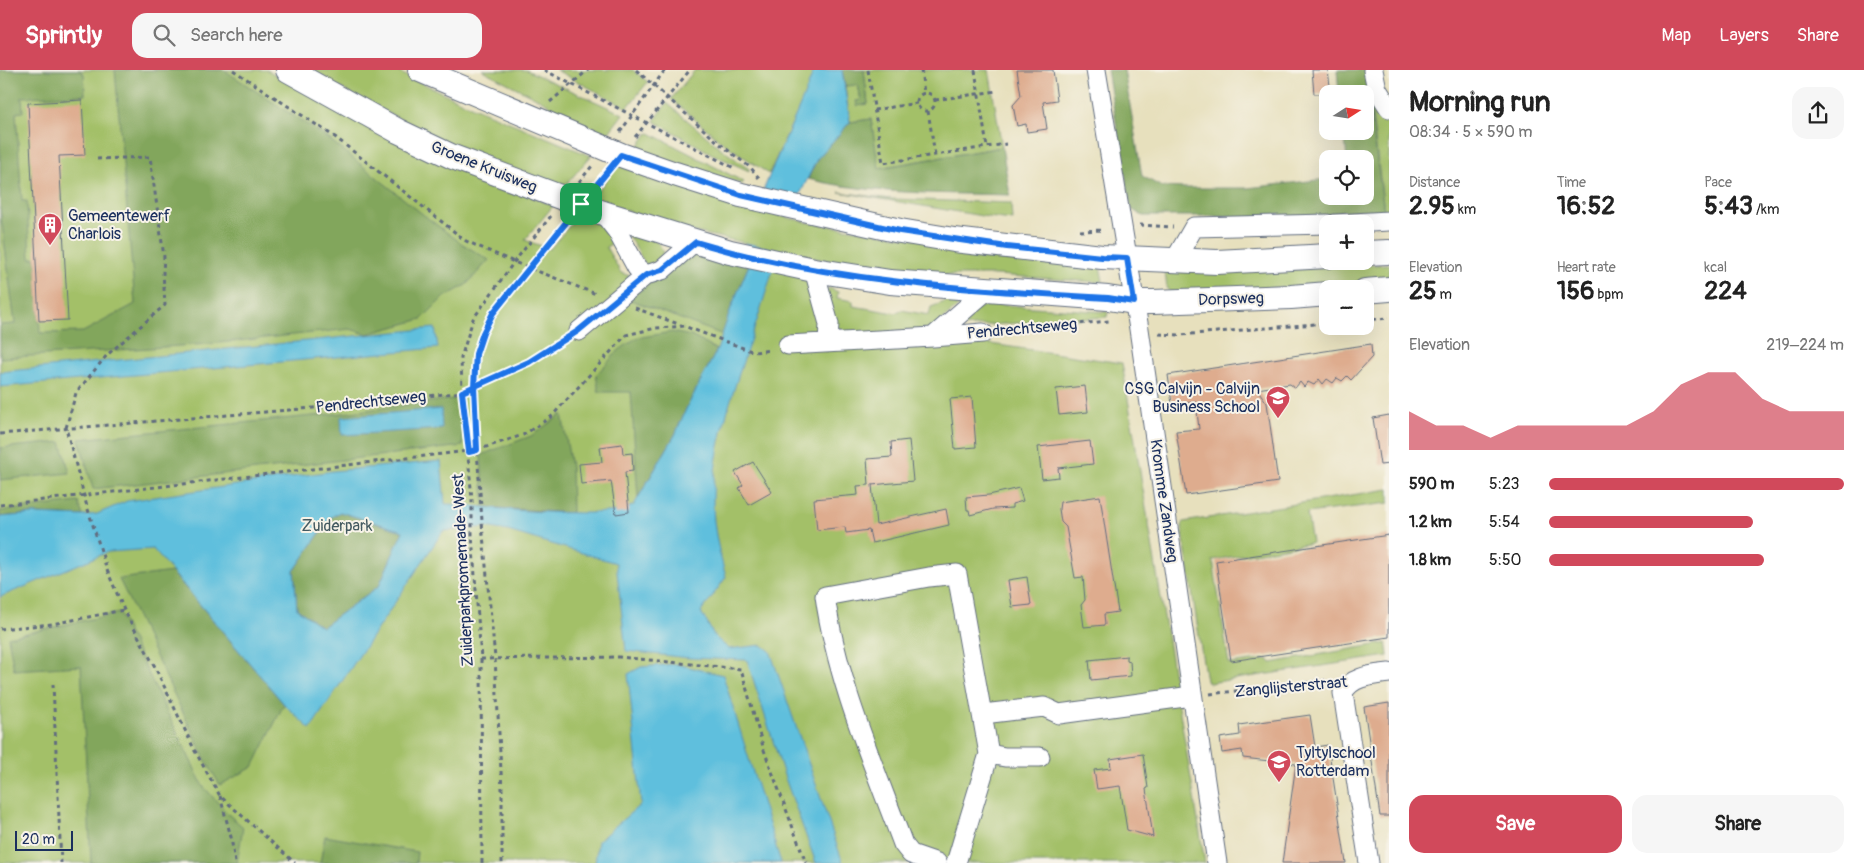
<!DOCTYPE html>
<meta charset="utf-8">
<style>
body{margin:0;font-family:Pangolin,sans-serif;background:#f6f6f6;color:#222;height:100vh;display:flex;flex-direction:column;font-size:19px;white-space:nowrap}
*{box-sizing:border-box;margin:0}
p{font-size:16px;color:#767676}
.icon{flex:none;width:28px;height:28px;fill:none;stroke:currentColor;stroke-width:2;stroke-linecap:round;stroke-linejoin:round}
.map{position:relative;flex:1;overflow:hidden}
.drawer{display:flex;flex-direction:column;background:#fff;width:475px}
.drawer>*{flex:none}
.needle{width:32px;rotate:78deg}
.tools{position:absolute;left:1319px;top:15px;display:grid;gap:10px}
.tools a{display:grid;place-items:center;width:55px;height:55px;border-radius:10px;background:#fff;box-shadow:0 5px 20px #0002;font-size:25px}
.scale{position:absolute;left:15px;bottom:12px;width:58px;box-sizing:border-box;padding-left:5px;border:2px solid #1b2f5e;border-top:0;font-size:14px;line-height:18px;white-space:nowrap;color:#1b2f5e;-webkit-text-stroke:4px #f7f3e8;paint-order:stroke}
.pin{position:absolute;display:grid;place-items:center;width:42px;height:42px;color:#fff;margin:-21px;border-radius:10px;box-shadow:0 2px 8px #0006}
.round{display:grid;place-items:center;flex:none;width:52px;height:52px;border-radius:15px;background:#f6f6f6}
.overview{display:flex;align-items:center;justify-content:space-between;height:85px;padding:0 20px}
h1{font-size:28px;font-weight:700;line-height:38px}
.figures{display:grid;grid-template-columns:repeat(3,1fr);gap:8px;height:85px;padding:5px 20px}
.figures div{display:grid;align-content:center}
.figures b{font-size:25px;font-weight:700}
.figures small{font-size:14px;font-weight:400}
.figures p{font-size:14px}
.chart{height:140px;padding:10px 20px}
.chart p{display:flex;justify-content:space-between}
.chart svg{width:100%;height:90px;margin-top:5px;fill:#d1495b;opacity:.7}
.button{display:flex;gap:10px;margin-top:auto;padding:10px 20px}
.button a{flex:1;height:58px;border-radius:15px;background:#d1495b;color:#fff;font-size:20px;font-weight:700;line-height:58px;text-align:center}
.button a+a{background:#f6f6f6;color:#222}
ul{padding:0 20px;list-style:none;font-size:16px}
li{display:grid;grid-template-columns:80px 60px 1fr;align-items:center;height:38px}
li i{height:12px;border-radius:6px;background:#d1495b}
header{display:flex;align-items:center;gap:30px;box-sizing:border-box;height:70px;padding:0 25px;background:#d1495b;color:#fff}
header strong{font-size:24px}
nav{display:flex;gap:28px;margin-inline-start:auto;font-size:18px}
.search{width:350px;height:45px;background:#f6f6f6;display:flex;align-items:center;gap:12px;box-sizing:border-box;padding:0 18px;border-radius:15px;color:#767676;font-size:19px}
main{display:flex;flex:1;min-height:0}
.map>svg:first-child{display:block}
.green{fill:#a3c067;stroke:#5f7862}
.forest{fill:#82a65c;stroke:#4e6a5d}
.water{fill:#5ebfdd;stroke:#3c779e;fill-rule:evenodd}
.building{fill:#deac8e}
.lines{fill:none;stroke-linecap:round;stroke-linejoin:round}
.minor-casing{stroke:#626d7f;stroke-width:21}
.major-casing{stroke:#626d7f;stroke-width:26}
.path{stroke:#626d7f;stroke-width:3;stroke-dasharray:4 4;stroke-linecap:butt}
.minor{stroke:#fff;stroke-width:19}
.major{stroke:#fff;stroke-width:24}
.route-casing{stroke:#fff;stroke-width:10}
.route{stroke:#1a73e8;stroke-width:6}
.labels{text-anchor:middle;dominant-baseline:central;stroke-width:4;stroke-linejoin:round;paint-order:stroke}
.street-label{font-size:16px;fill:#1b2f5e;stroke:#f7f3e8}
.poi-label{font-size:16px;fill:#1b2f5e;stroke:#f7f3e8;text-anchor:start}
.park-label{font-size:16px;fill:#445a61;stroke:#f7f3e8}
</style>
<header>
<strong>Sprintly</strong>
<div class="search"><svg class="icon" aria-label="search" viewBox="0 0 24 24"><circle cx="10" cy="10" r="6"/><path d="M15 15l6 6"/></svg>Search here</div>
<nav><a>Map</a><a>Layers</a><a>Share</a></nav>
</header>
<main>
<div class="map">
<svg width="1389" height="793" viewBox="0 0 1389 793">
<rect width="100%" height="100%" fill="#f7f3e8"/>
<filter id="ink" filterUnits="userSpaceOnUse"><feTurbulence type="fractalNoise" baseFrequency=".02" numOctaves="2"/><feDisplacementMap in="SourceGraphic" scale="10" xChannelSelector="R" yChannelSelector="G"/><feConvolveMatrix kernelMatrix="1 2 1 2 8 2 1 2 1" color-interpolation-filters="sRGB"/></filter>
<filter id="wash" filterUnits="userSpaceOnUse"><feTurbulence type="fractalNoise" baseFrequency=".0096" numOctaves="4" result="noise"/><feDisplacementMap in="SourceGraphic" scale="20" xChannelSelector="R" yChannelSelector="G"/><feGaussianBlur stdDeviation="1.12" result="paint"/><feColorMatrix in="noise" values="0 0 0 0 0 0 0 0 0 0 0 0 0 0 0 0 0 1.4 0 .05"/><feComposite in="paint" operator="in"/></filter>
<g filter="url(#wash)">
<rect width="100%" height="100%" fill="#e7e0bd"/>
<path class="green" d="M0,0h267l61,33 225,103 -28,34 25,9 28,-34 23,7 16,19 -11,6 15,26 97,32 55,-36 25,5 30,16 1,-2 9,4 -1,6 16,3v5l42,7 6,-3 28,5 2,-8 19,-7 14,1 -32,28 -24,3 214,31 83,500h-1205z
M306,0h88l81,38 116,48 -29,33 -114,-46 -66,-33z
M482,0h44l97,44 -16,21 -43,-10 -16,-21z
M556,0h77l15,12 -21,26z
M695,0h119l-8,23 -37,81 -46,-31 -52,-44z
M864,0h125l13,77 -124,21 -7,-49 -21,3 -5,-36 13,-2 3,17 7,3z
M1369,21l20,30v90h-5z
M667,33l52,44 30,22v2l-37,-17 -58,-33z
M650,63l94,49 -2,2 -101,-31 -4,-5 10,-14z
M618,95l138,45 54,13 290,43 3,15 -7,1 -99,-7h-82l-96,-16 -147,-32 -80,-29z
M839,122l52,7 120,4 1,17 -24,-3z
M629,163c15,4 31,3 34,21 -5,7 -9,9 -17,11l-18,-30z
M1389,194v15l-92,8 -127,5 -3,-3 -2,-17 4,-3c73,3 146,0 220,-5z
M988,234l120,8 -1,5 -146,10v-4l14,-13z
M1389,419v14l-82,10 5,30 -99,17 16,104 39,-5 3,4 115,-20 2,13 -179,27 -3,-2 -24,-154 1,-5z"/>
<path class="forest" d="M0,0h79l5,4 1,21 -63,2 1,15 -7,1 6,88h5l3,57h6l4,75 43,-1 52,-28 -20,-234h109l105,69 101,81 31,23 28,17 -23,25 -23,13 -21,21 -55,15 -17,-5 -141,15 -209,14v-33l15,-1 -15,-115z
M842,0h22l4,34 -11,2 -1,-5 5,-1 -3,-15 -13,1z
M1107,0h17l18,106 20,11 24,1h61l80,-9 1,17h37v-37h-18l-3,-28h21v-37h-26l-2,-24h28l19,141 -131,10 -39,-5h-71l-12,-7z
M871,49l8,49 123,-21 8,48c-68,-2 -136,0 -202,-16l9,-20 33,-37z
M700,183l49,12 -18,43 -8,27 -95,-36 61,-43z
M672,262l19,4 26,14 -31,59 -11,26 -37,63 -7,-106h-32l-3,-17 22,-24 18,-13z
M460,328l3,48 -370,43 -14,-50 264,-26z
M562,344l9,53 1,46 -88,-6 -3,-52 50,-19z
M61,372l9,31 -70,7v-32z
M78,432l5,14 -49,-2 -34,3v-6z
M340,442l63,19 -24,55 -57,41 -25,-18 -3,-38 36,-53z
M172,502l112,132 -31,63 -33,18 -14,-24 -87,-182z
M119,543l84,173 25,28 15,13 -6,36h-146l-10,-197 -67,4 -6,-33z
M325,766l92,16 -1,11h-96z"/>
<path class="water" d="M814,0h28l8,52 -33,37 -24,50 -37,1c17,-48 41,-93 58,-140z
M745,173l34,7c-10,31 -19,63 -30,94 -17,51 -36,104 -36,158 0,26 6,50 13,75l-25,35 14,25 14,12 33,-4 8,6 73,212h-27l-31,-85 -38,-118 -58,-2 -63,-7 -10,-88 -108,-32 -22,-4 -43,4 -133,198 -26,-25 -131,-155 -45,3 -108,45v-80l34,-3 49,2 14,-2 30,-13 206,-30 108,-10 4,43c14,0 26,2 39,3 34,4 71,6 105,6 16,-1 31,0 45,-8l41,-70 11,-26 31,-59 14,-42 18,-43zM340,442l63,19 -24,55 -57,41 -25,-18 -3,-38 36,-53z
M435,258l3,20 -438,39v-15z
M441,339l1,20 -100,6 -1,-18z
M676,594l47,11 58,188h-186l3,-22 43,-37 -13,-130 13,-7z"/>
<g id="blocks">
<path class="building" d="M1017,0h36l4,30 -14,2 4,27 -20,3 -1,-8 -9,2 -4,-21 8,-9z
M1312,0h16l3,24h-17z
M82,30l3,55 -26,1 9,164 -29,1 -11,-218z
M1371,274l1,13 -21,23 -4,-4 -5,5 -5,-3 -4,5 -6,-4 -4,5 -4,-5 -5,6 -6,-3 -4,5 -4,-5 -5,6 -5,-4 -33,5 10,14 11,79 -92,13 -10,-64 23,-2 -3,-27 -24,2 -4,-29z
M1085,316l3,26 -29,3 -3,-26z
M972,327l4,50 -21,2 -5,-50z
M1389,345v49l-9,1 -7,-47z
M909,370l4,41 -41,4 4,40 70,-16 3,16 -77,18 -3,-13 -23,3 -1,-6 -28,3 -3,-31 44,-4 -1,-9 12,-1 -2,-26 25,-2 -1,-15z
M1090,371l3,23 -35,4 1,9 -17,2 -4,-32z
M622,374l1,10 9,-1 1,18 -8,1 4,40 -13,2 -5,-33 -30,3 -2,-20 23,-2 -2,-15z
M753,392l19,30 -23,13 -10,-17 4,-3 -8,-13z
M1019,418l4,13 -11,3v4l-19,1 -23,6 -1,-5h-2l-1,-13 23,-2z
M1100,426l18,116 -14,2 1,11 -21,2 -3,-22 4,-5 -2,-23 -8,1 -9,-51 -5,-5 -2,-13 1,-7z
M1389,465v102l-158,24 -15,-100z
M1027,507l4,28 -19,2 -4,-27z
M1127,586v4l3,1 1,15 -40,4 -2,-20z
M1389,633v113h-9l-16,-109z
M1310,645l5,32 13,-2 18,118h-64l14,-99 -53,-6 -1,-8 -20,3 -2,-15 20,-3 -1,-10z
M1143,684l5,34 -2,1 7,48 -26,-7 -7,-44 -23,3 -3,-19 17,-2 -1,-9z"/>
</g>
</g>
<g filter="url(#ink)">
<use href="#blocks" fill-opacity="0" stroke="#626d7f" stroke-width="1"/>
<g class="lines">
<defs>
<path id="minor" d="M1096,0l43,259 78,534
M1373,0l4,19 12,19
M603,143l14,18 20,37 9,7
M1334,154l55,-3
M1175,190l19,-33 134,-3
M814,200l15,54 -1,19
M579,261l67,-56 16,-5 33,-29
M933,267l54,-47
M788,275l145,-8 50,-4
M983,644l61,-7 15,7 133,-18
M989,684l16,3h35
M937,793l-26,-9 -8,-10c-30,-81 -66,-162 -78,-248l104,-19 28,-3 32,180 -33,109
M1369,793l-26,-170c8,-17 30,-18 46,-20"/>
<path id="major" d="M288,0l110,61 55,26 150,56 127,39 84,18 76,12 218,16 26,4h19l138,-5 37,-3
M420,0l201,85 54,19 66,21 159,36 54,9 148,17 115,5 111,-6
M1365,183l24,-1
M1365,221l24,-2"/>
</defs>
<use href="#minor" class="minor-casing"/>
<use href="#major" class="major-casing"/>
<path class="path" d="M233,0l102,67 131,104 48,21 82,32
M544,0l192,99
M636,0l84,74 31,24 8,10
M868,0l15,93 123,-19
M921,0l3,23
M975,0l12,77
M917 32a9 9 0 1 1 18 0a9 9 0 1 1-18 0Z
M935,30l62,-9
M550,32l38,-32
M874,40l43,-7
M928,41l7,44
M620,62l45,-62
M635,67l55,-67
M97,89l53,-2 14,100 -1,15 2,33 -58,50 -31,38 -10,35 20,75 21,67 17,40 30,55 41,86 25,45 75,67
M579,112l13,-16
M594,118l14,-17
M1140,155l33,2
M1080,161l24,-1
M635,238l119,44 17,-2
M1365,250l24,-2
M1001,261l108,-10
M1159,264l21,1 148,-12
M0,364l361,-30 101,-12 67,-31 35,-22
M0,435l477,-55 46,-15 28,-18 75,-82 30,-7 30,-2
M0,559l52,-5 72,-14
M481,589l138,-2 122,12 23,81 42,113
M53,614l8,179
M1210,624l118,-14
M220,726l11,41 4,26
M482,793l-1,-204 -9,-124v-36l-10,-107 -1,-34 12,-39 41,-57 37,-46
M502,793v-73l-7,-132 -12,-123 -6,-85 -3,-64 2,-32 7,-21 10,-20 74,-91"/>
<use href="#minor" class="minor"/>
<use href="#major" class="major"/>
</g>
</g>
<g class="lines" filter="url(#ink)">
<defs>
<path id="route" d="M581,134l-88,109 -10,20 -7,21 -2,32 3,64 -8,2 -7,-60 67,-30 49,-31 68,-56 16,-5 34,-28c134,40 273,48 412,56l26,4 -7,-44 -25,-1 -95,-10 -107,-16 -159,-36 -120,-40 -40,49"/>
</defs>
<use href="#route" class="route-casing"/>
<use href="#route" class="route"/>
</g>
<defs>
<symbol id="building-pin" viewBox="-11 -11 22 30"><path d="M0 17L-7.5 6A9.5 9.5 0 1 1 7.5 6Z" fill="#d1495b" stroke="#f7f3e8"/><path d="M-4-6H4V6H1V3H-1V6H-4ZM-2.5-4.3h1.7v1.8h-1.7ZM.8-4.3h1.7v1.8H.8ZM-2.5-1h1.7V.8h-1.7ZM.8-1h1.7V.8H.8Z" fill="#fff"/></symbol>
<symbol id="school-pin" viewBox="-11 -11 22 30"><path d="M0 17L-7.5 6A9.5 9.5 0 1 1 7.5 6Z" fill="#d1495b" stroke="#f7f3e8"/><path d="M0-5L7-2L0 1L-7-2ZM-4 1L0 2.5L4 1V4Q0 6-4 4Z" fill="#fff"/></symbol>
</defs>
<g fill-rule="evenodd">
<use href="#building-pin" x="36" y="141" width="28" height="38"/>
<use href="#school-pin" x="1264" y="314" width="28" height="38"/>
<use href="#school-pin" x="1265" y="678" width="28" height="38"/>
</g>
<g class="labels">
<g class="street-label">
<text transform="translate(484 97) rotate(22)">Groene Kruisweg</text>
<text transform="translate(1231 229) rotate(-2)">Dorpsweg</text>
<text transform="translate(1022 259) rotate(-5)">Pendrechtseweg</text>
<text transform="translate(371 332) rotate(-6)">Pendrechtseweg</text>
<text transform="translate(1164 431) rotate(82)">Kromme Zandweg</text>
<text transform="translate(463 500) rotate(-93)">Zuiderparkpromemade-West</text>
<text transform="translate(1291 617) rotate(-5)">Zanglijsterstraat</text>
</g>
<g class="poi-label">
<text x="68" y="146">Gemeentewerf<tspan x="68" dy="18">Charlois</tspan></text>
<text x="1260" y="319" text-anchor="end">CSG Calvijn - Calvijn<tspan x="1260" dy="18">Business School</tspan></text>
<text x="1296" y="683">Tyltylschool<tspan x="1296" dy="18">Rotterdam</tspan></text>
</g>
<g class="park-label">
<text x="337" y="456">Zuiderpark</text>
</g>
</g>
</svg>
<div class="tools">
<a><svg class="needle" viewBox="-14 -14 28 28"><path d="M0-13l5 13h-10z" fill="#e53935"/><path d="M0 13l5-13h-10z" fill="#767676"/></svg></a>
<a><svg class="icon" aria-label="locate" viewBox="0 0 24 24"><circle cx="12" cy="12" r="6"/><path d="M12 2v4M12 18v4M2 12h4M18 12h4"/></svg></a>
<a>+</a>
<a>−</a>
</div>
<div class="scale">20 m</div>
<div class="pin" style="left:581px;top:134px;background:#1e9e55"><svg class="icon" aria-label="arrive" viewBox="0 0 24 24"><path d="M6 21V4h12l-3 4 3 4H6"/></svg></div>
</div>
<section class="drawer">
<div class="overview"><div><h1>Morning run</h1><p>08:34 · 5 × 590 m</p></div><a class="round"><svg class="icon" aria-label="share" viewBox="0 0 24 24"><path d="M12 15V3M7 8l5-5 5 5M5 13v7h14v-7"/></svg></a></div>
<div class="figures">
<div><p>Distance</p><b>2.95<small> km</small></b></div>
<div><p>Time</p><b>16:52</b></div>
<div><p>Pace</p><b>5:43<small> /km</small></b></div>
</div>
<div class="figures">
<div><p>Elevation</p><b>25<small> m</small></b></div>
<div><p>Heart rate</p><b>156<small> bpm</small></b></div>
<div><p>kcal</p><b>224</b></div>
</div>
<div class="chart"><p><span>Elevation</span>219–224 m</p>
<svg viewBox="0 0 160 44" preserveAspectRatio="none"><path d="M0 44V25L10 32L20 32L30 38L40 32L50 32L60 32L70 32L80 32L90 25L100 12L110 6L120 6L130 19L140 25L150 25L160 25V44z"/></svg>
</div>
<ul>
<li><b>590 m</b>5:23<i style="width:100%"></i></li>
<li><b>1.2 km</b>5:54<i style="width:69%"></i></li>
<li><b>1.8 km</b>5:50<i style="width:73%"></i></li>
</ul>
<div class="button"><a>Save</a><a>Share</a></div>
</section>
</main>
